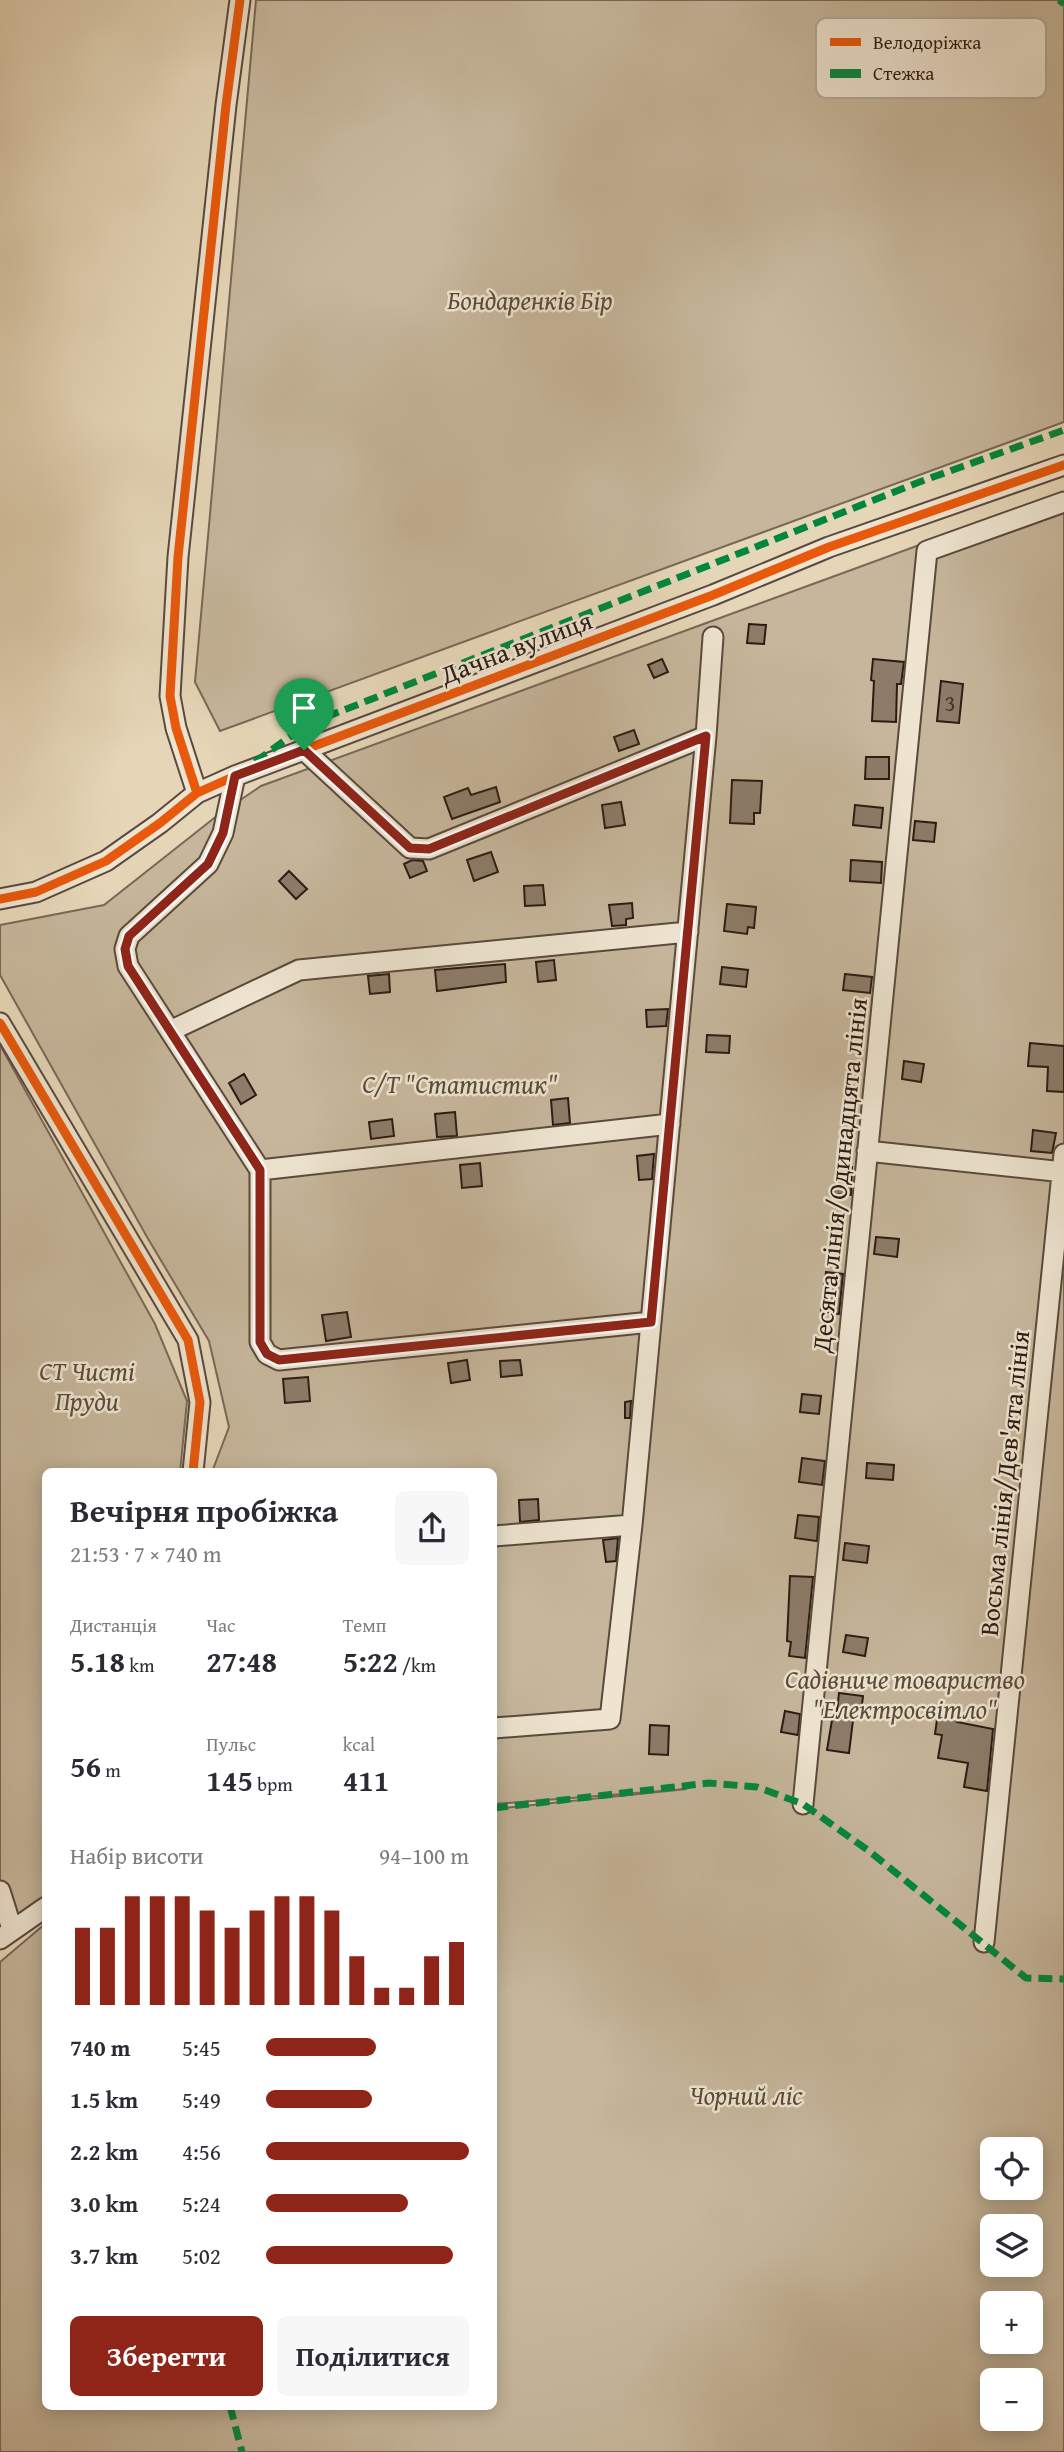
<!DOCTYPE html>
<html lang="uk">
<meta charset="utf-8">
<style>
body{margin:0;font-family:"Gentium Book Plus",serif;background:#f7f7f7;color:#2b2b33;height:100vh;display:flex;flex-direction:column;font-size:26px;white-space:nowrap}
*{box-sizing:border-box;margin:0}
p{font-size:23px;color:#7c7c81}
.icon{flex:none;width:38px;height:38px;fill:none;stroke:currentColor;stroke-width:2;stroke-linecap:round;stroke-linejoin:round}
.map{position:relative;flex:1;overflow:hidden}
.drawer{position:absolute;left:42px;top:1468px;width:455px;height:942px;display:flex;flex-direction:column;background:#fff;border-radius:10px;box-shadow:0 4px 18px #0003}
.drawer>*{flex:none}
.controls{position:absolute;left:980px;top:2137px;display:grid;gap:14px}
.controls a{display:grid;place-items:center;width:63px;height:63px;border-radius:10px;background:#fff;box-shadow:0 4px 18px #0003;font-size:35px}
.pin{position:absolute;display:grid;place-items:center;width:60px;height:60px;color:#fff;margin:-72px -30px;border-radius:50% 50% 50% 0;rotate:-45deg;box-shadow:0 0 7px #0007}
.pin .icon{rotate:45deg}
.round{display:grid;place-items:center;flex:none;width:74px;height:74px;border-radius:10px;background:#f7f7f7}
.overview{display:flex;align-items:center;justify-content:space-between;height:119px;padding:0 28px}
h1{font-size:32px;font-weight:800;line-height:52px}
.figures{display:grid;grid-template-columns:repeat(3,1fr);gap:10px;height:119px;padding:7px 28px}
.figures div{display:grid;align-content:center}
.figures b{font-size:30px;font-weight:800}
.figures small{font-size:19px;font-weight:400}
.figures p{font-size:19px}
.chart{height:196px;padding:14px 28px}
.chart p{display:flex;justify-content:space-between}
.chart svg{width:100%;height:126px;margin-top:7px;stroke:#8f2418;stroke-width:6}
.cta{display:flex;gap:14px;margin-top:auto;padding:14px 28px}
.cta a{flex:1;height:80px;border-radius:10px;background:#8f2418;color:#fff;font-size:28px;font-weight:800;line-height:80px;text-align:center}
.cta a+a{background:#f7f7f7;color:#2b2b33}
ul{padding:0 28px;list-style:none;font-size:23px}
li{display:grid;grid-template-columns:112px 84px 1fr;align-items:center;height:52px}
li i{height:18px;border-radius:9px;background:#8f2418}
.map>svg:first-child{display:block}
.green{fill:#c6b69b;stroke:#796858;stroke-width:2;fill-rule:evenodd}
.building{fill:#8c7c69;stroke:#2c1b14;stroke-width:2}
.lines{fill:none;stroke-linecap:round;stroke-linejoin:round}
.minor-casing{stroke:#5a4a3d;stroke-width:23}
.minor{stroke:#eee4d0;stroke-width:19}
.quiet{stroke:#00873e;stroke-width:7;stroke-dasharray:14 7;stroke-linecap:butt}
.cycleway-casing{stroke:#eee4d0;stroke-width:13}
.cycleway{stroke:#e8590c;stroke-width:9}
.route-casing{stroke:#fff;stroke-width:14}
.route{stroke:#8f2418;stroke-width:9}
.labels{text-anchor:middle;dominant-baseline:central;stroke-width:5;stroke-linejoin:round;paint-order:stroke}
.number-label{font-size:23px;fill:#443329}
.park-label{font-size:26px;font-style:italic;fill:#5a4a3c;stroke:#eee4d0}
.street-label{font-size:26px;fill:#2c1b14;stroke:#eee4d0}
.key{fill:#eee4d0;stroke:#b4a898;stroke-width:2}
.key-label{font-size:19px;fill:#2c1b14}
</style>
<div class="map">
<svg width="1064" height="2452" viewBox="0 0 1064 2452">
<rect width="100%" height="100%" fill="#e5d6b7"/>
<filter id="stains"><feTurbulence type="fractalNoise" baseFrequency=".00286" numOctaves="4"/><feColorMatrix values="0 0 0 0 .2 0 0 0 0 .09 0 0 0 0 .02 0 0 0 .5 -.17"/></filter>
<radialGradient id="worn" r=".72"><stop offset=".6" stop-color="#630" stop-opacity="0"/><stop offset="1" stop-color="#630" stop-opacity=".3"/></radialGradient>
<path class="green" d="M256,0h808v422l-844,309 -25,-49z
M1064,492v1960h-1064v-490l45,-38 1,482h448v-597l193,-20 -193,15v-332h-282l17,-45 -20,-86 -62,-104 -147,-262v-50l104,-20 114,-90 43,-29zM992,2149h39v39h-39zM992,2226h39v38h-39zM992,2303h39v39h-39zM992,2380h39v38h-39z
M0,1045l155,279 32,77 -7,71h-134l-1,424 -45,36z"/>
<path class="building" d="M749,624l17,1 -2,19 -17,-1z
M662,659l6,13 -14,6 -6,-13z
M873,659l31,3 -3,22h-4l-1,38 -24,-1 2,-40 -3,-1z
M941,681l22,3 -4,39 -22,-2z
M634,730l5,14 -20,7 -5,-14z
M866,757h23v22h-24z
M732,780l30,1 -2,32h-6v11l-24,-1z
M496,787l4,15 -48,17 -8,-22 24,-9 3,7z
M621,802l4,23 -20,3 -3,-23z
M855,805l28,3 -2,20 -28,-3z
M915,821l21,2 -2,19 -21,-2z
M491,852l7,20 -24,9 -7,-21z
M412,860l11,1 4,10 -17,7 -6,-14z
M851,860l31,2 -1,21 -31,-2z
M289,871l18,18 -11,10 -17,-18z
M543,885l2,20 -20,1 -1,-20z
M632,903l1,15 -7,1v6l-14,1 -3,-21z
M727,904l29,3 -2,21 -6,-1 -1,7 -23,-3z
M554,960l2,20 -18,2 -2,-20z
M505,964l1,18 -69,9 -2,-21z
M722,967l26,3 -2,17 -26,-3z
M389,974l1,18 -20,2 -2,-18z
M845,974l27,3 -2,16 -27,-3z
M668,1009l-2,17 -19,1 -1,-17z
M707,1035l23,1 -1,17 -23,-1z
M1030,1043l34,3v46l-17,-1 1,-24 -20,-1z
M904,1061l20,3 -3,18 -19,-3z
M244,1074l12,21 -15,9 -12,-21z
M568,1098l2,25 -17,2 -2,-25z
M455,1112l2,24 -20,1 -2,-23z
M392,1119l2,17 -23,3 -2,-17z
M1033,1130l23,3 -4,20 -21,-2z
M654,1154l-2,25 -13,1 -2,-24z
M480,1163l2,23 -20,2 -2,-23z
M836,1167h16l-1,28 -17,-1z
M876,1237l23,2 -2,18 -23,-3z
M826,1272l17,2 -4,40 -18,-2z
M347,1312l4,25 -25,4 -4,-26z
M467,1360l3,20 -19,3 -3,-20z
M520,1360l2,15 -21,2 -1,-16z
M308,1377l2,24 -25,2 -2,-24z
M802,1394l19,2 -2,18 -19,-2z
M631,1401l-1,17h-5v-16z
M802,1458l23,3 -3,24 -23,-3z
M867,1463l27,2 -1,15 -27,-2z
M538,1499l1,21 -19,2 -1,-22z
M798,1515l21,2 -2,24 -22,-3z
M618,1538l-2,23 -10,1 -3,-22z
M845,1543l24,3 -2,17 -24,-3z
M790,1576l23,1 -8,81 -16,-2 2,-14 -4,-1z
M846,1635l22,3 -3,18 -22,-4z
M839,1693l24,3 -2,17 -7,-1 -5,41 -22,-3 5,-30h4z
M939,1705l20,3 -2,14 36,7 -6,62 -23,-4 4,-24 -30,-5 4,-23 -7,-1z
M785,1711l15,3 -2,21 -17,-3z
M650,1725l19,1 -1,29 -19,-1z"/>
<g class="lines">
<defs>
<path id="minor" d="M304,750l106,98 19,1 277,-113
M235,776l-12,57 -15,31 -79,72 -4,13 3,17 132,204v172l7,12 12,6 372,-38
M197,793l-21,-65 -6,-32 8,-139 48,-452 14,-105
M0,899l36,-7 70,-31 54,-38 37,-30 38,-17 478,-181 116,-48 235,-82
M0,1023l188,317 12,62 -7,70
M170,1031l129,-61 389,-38
M867,1151l197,21
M260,1170l410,-46
M494,1536l138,-11
M494,1728l116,-9 22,-194 74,-789 7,-99
M803,1804l124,-1253 137,-49
M0,1891l12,38
M0,1939l46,-32
M984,1942l80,-788"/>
</defs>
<use href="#minor" class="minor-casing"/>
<use href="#minor" class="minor"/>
<path class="quiet" d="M1059,0l5,4
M255,762l51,-37 616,-244 142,-51
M494,1808l215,-25 48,4 46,17 66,47 157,127 38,1
M230,2406l12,46"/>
<defs>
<path id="cycleway" d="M197,793l-21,-65 -6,-32 8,-139 48,-452 14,-105
M0,899l36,-7 70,-31 54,-38 37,-30 38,-17 478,-181 116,-48 235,-82
M0,1023l188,317 12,62 -7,70"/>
</defs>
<use href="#cycleway" class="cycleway-casing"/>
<use href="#cycleway" class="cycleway"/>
</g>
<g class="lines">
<defs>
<path id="route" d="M706,736l-55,586 -372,38 -12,-6 -7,-12v-172l-132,-204 -3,-17 4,-13 79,-72 15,-31 12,-57 69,-26 106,98 19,1z"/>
</defs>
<use href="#route" class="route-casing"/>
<use href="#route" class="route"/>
</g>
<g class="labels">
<g class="number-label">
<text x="950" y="702">3</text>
</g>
<g class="park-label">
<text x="530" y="299">Бондаренків Бір</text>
<text x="460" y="1083">С/Т "Статистик"</text>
<text x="87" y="1370">СТ Чисті<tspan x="87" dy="30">Пруди</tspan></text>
<text x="905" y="1678">Садівниче товариство<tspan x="905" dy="30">"Електросвітло"</tspan></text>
<text x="746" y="2094">Чорний ліс</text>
</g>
<g class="street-label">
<text transform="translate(516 647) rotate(-21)">Дачна вулиця</text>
<text transform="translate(839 1175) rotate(-84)">Десята лінія/Одинадцята лінія</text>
<text transform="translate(1004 1483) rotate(-84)">Восьма лінія/Дев'ята лінія</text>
</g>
</g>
<rect x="816" y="18" width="230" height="80" rx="10" class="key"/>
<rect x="830" y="38" width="31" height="8" fill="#e8590c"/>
<rect x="830" y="69" width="31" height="9" fill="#00873e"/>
<g class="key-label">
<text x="873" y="49">Велодоріжка</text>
<text x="873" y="80">Стежка</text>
</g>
<rect width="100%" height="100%" filter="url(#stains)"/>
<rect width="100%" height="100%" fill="url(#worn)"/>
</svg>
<div class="controls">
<a><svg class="icon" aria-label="locate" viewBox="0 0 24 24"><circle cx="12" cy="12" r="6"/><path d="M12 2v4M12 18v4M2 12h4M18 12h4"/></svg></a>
<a><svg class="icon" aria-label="layers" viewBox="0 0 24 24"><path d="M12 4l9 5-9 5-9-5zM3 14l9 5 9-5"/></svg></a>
<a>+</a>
<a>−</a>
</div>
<div class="pin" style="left:304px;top:750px;background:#1e9e55"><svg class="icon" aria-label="arrive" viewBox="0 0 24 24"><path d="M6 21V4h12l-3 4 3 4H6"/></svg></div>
<section class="drawer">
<div class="overview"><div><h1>Вечірня пробіжка</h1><p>21:53 · 7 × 740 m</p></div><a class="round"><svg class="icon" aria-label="share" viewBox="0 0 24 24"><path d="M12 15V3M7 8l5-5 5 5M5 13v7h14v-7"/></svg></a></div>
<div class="figures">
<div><p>Дистанція</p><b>5.18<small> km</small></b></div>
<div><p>Час</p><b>27:48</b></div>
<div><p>Темп</p><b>5:22<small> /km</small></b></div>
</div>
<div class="figures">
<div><b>56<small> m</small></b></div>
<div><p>Пульс</p><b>145<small> bpm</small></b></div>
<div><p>kcal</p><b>411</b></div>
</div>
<div class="chart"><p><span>Набір висоти</span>94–100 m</p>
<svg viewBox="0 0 160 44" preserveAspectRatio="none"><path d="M5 44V17M15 44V17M25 44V6M35 44V6M45 44V6M55 44V11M65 44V17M75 44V11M85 44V6M95 44V6M105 44V11M115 44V27M125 44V38M135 44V38M145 44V27M155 44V22"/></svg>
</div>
<ul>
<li><b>740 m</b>5:45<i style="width:54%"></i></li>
<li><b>1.5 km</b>5:49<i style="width:52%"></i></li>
<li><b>2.2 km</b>4:56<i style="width:100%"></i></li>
<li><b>3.0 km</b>5:24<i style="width:70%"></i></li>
<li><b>3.7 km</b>5:02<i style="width:92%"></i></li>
</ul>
<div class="cta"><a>Зберегти</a><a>Поділитися</a></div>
</section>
</div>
